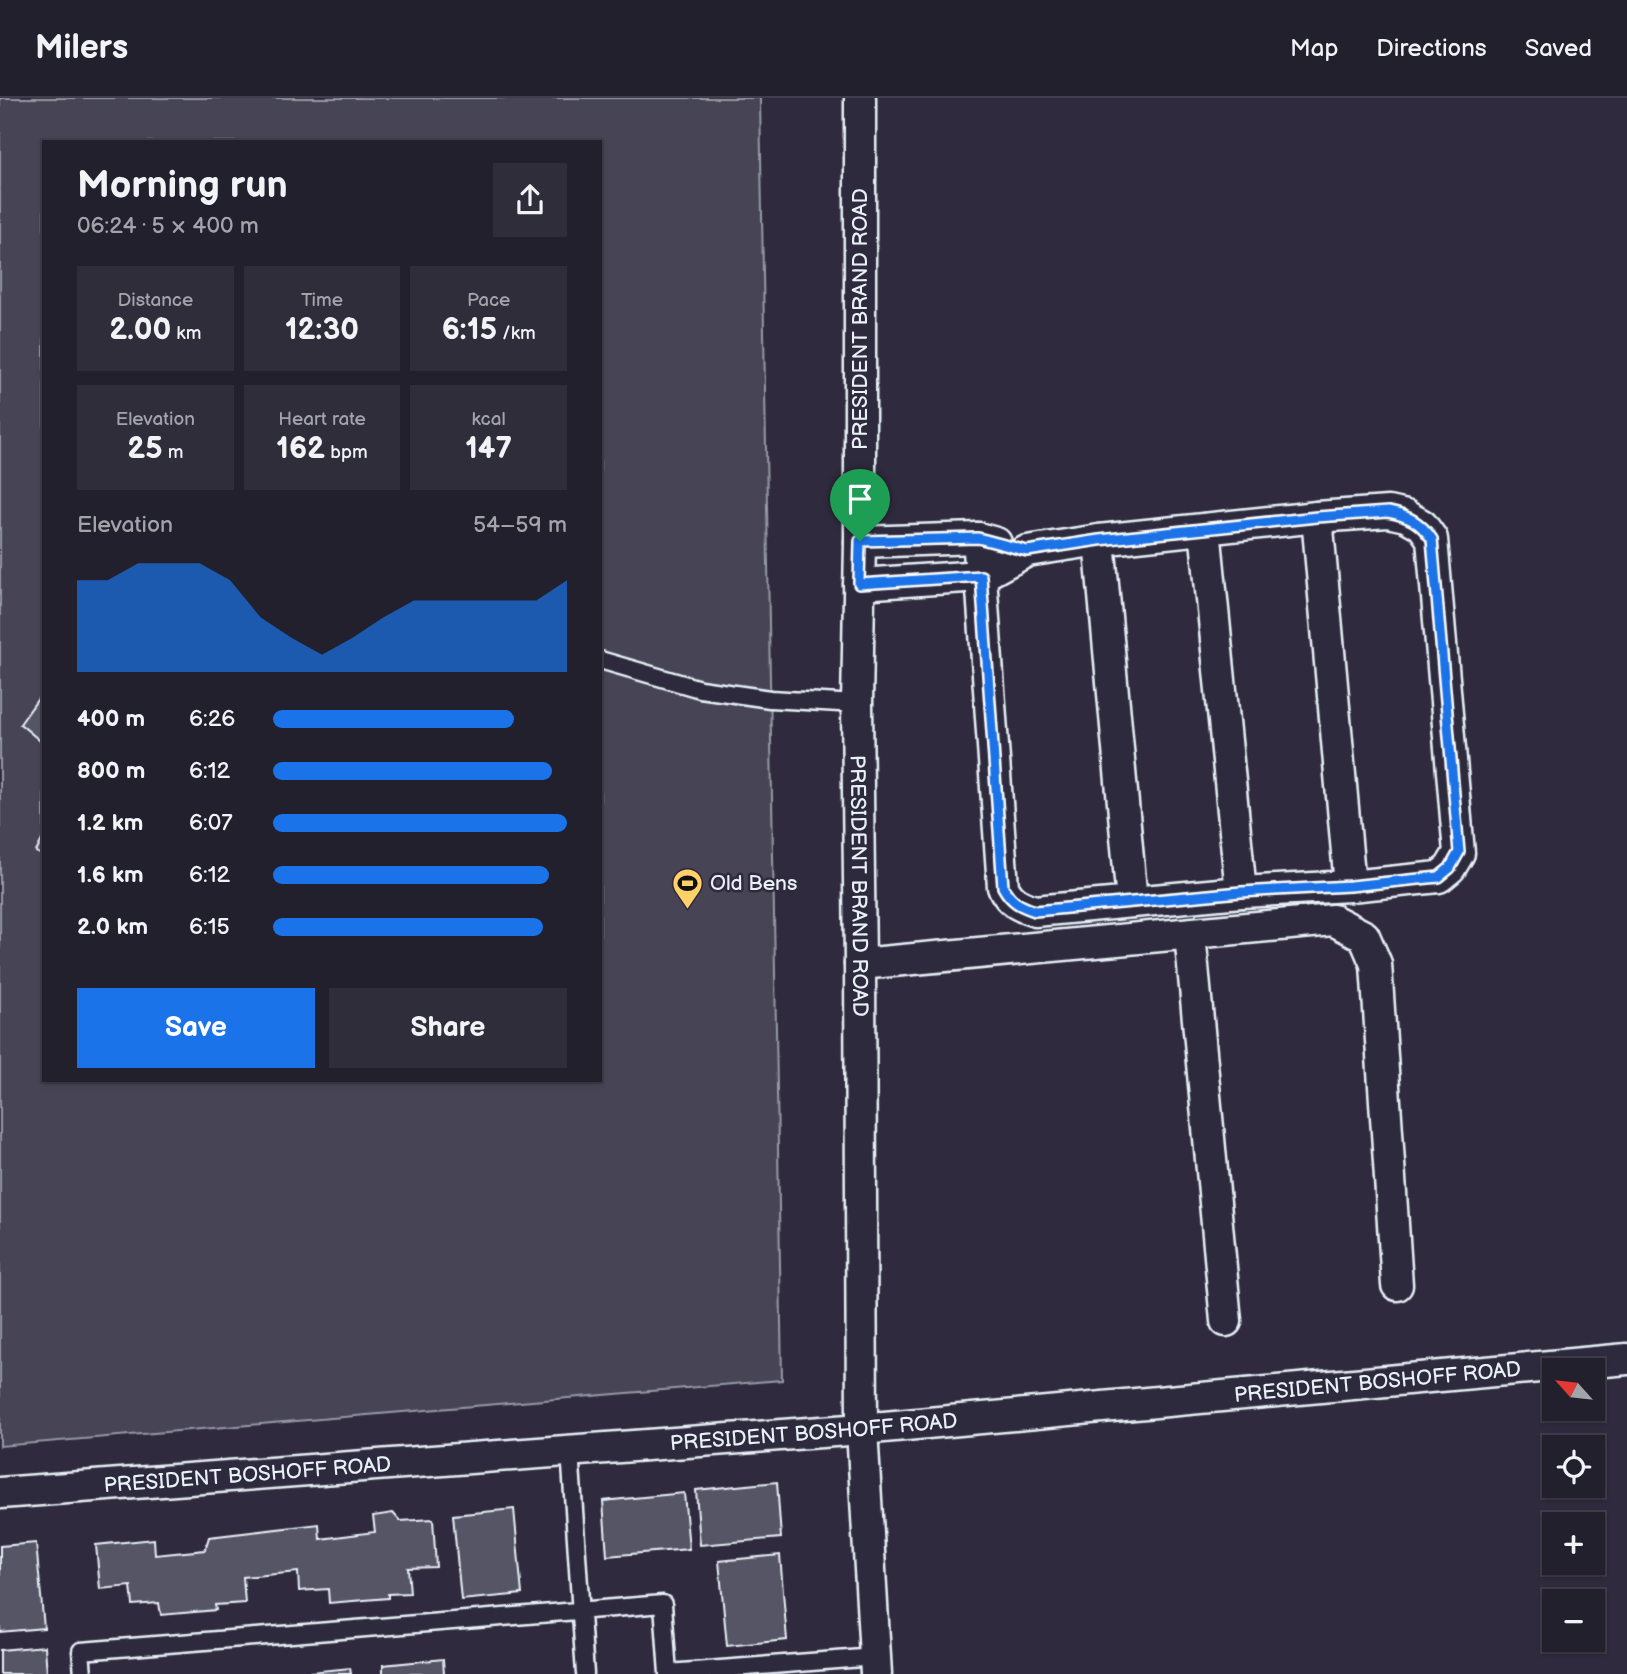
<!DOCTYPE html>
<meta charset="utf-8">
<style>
body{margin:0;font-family:"Balsamiq Sans",sans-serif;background:#2f2d3a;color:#f1f3f6;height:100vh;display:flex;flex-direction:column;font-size:26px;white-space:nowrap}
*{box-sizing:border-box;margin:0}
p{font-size:23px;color:#a3a3aa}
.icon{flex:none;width:38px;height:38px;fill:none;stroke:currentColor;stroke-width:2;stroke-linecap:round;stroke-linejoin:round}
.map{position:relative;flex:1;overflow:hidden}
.panel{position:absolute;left:42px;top:42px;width:560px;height:942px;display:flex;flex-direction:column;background:#23202e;border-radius:0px;box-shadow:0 2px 5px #0004,0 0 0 2px #403e4a}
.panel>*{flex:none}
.needle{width:46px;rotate:297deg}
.buttons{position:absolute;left:1542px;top:1260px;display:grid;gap:14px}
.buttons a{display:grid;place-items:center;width:63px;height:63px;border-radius:0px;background:#23202e;box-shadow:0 2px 5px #0004,0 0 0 2px #403e4a;font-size:35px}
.pin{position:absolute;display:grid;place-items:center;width:60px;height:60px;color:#fff;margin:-72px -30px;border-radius:50% 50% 50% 0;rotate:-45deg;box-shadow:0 0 7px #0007}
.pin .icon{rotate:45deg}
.round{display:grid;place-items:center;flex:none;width:74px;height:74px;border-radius:0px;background:#2f2d3a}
.overview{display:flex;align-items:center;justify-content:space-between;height:119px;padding:0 35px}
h1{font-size:38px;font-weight:700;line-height:52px}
.stats{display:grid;grid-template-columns:repeat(3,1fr);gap:10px;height:119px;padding:7px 35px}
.stats div{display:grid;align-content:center;border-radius:0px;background:#2f2d3a;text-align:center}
.stats b{font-size:30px;font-weight:700}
.stats small{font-size:19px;font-weight:400}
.stats p{font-size:19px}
.chart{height:196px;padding:14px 35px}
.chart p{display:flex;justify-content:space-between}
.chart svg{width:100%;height:126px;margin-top:7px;fill:#1a73e8;opacity:.7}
.cta{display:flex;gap:14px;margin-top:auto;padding:14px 35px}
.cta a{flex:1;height:80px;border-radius:0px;background:#1a73e8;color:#fff;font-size:28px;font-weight:700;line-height:80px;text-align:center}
.cta a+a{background:#2f2d3a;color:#f1f3f6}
ul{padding:0 35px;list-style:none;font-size:23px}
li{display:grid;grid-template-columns:112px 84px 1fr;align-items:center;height:52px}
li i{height:18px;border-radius:9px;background:#1a73e8}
header{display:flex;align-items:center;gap:42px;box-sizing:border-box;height:98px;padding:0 35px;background:#23202e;border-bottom:2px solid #403e4a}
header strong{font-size:33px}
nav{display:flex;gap:38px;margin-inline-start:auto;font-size:24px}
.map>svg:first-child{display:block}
.green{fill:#464455;stroke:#979aa6;stroke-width:2;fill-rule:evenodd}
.building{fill:#575565;stroke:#e8f1f8;stroke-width:2}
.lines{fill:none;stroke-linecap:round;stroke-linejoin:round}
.service-casing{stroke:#e8f1f8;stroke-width:21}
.minor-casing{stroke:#e8f1f8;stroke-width:35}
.service{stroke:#2f2a3d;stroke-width:16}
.minor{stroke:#2f2a3d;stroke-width:30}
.route-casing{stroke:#fff;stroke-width:14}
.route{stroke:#1a73e8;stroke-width:9}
.labels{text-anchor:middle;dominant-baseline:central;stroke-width:5;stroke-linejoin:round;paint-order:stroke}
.street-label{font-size:21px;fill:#e8f1f8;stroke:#2f2a3d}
.poi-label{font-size:21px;fill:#e8f1f8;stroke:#2f2a3d;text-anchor:start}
</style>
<header>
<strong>Milers</strong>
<nav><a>Map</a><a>Directions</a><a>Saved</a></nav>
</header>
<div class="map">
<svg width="1627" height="1576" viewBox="0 0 1627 1576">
<rect width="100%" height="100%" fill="#2f2a3d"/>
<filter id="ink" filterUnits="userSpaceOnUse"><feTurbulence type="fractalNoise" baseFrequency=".0143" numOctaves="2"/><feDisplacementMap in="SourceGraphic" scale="14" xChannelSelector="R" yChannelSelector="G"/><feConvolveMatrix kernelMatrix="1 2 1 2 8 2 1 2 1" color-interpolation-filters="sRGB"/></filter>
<g filter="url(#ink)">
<path class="green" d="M0,0h760l22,1282 -782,66zM44,44h556v938h-556z"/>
<path class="building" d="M40,598l4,1v47l-24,-20z
M44,738v20l-8,-4z
M777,1384l4,56 -81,7 -4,-55z
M684,1395l5,56 -82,7 -4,-55z
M514,1411l8,85 -61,6 -8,-85z
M393,1415l7,8 33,-2 3,48 -28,1 2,25 -22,1v4l-59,5 -1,-14 -29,2 -1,-19 -55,5 2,26 -30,2 1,5 -55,5 -2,-12 -26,2 -2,-19 -31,3 -4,-44 58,-6 1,16 50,-5 4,-13 110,-13 1,15 55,-7 -2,-16z
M36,1445l8,85 -44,4v-86z
M780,1457l7,85 -60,6 -8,-85z
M45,1548l2,28h-47v-24z
M443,1561l1,15h-61v-9z
M350,1570l1,6h-61z"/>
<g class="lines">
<defs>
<path id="service" d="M600,562l100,29 70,10 87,5
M570,1352l15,224
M668,1575l207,-16
M83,1576l-2,-23 582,-47 5,70"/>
<g id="minor">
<path id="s1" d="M860,0v444l-3,162 3,260 2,465 14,245"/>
<path d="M1317,419l33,369"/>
<path d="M1205,431l36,363"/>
<path d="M1099,442l33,362"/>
<path d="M860,444l118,-4 18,5"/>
<path d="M859,486l122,-8 46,-25 72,-11 218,-23 71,-5 18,4 16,9 10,14 27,314 -9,15 -11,9 -89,9 -109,6 -206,19c-15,-5 -25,-9 -32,-24l-22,-311 -3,-38"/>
<path d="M1190,836l36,387"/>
<path d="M860,866l473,-44 31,16 12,28 21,321"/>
<path id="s2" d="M0,1395l862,-64 765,-70"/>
</g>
</defs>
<use href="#service" class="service-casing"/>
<use href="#minor" class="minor-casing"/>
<use href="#service" class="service"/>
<use href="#minor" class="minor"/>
</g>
</g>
<g class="lines" filter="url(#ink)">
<defs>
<path id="route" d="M1388,414c21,4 32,10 44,27l27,313 -9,16 -11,9 -89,9 -109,6 -206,19c-15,-5 -24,-9 -32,-24l-22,-311 -122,8 1,-43 118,-3 49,13 72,-11 218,-23z"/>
</defs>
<use href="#route" class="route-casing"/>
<use href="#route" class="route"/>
</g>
<defs>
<symbol id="stadium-pin" viewBox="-11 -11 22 30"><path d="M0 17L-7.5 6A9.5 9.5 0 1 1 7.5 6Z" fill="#ffd166" stroke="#2f2a3d"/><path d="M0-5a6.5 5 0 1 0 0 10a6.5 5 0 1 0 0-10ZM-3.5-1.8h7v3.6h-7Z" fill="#111"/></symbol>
</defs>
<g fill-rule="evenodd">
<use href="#stadium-pin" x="670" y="768" width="35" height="47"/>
</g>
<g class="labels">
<g class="street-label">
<text transform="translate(860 221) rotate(-90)">PRESIDENT BRAND ROAD</text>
<text stroke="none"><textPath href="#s1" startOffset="788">PRESIDENT BRAND ROAD</textPath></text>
<text stroke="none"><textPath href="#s2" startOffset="1382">PRESIDENT BOSHOFF ROAD</textPath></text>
<text stroke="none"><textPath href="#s2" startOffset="816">PRESIDENT BOSHOFF ROAD</textPath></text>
<text stroke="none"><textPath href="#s2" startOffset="248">PRESIDENT BOSHOFF ROAD</textPath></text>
</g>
<g class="poi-label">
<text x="710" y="785">Old Bens</text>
</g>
</g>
</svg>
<div class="buttons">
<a><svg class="needle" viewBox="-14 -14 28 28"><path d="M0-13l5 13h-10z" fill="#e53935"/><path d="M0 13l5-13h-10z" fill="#a3a3aa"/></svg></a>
<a><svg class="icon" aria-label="locate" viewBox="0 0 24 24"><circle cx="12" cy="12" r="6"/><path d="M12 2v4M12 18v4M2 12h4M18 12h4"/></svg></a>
<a>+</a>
<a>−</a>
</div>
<div class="pin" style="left:860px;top:443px;background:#1e9e55"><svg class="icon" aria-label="arrive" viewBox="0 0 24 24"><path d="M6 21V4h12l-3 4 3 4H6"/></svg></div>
<section class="panel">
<div class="overview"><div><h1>Morning run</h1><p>06:24 · 5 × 400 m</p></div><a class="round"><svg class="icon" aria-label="share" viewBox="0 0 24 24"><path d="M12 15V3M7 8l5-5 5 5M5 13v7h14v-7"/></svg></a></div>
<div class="stats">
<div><p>Distance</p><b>2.00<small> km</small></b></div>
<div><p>Time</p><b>12:30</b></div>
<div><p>Pace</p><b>6:15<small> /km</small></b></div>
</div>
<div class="stats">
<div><p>Elevation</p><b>25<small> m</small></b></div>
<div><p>Heart rate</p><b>162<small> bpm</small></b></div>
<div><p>kcal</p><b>147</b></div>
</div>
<div class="chart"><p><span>Elevation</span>54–59 m</p>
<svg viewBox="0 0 160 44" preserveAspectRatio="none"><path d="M0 44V12L10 12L20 6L30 6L40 6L50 12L60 25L70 32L80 38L90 32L100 25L110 19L120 19L130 19L140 19L150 19L160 12V44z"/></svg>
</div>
<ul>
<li><b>400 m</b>6:26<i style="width:82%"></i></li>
<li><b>800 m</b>6:12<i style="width:95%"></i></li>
<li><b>1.2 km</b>6:07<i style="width:100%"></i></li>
<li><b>1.6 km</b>6:12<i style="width:94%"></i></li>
<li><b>2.0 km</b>6:15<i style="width:92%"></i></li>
</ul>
<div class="cta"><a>Save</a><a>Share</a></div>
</section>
</div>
